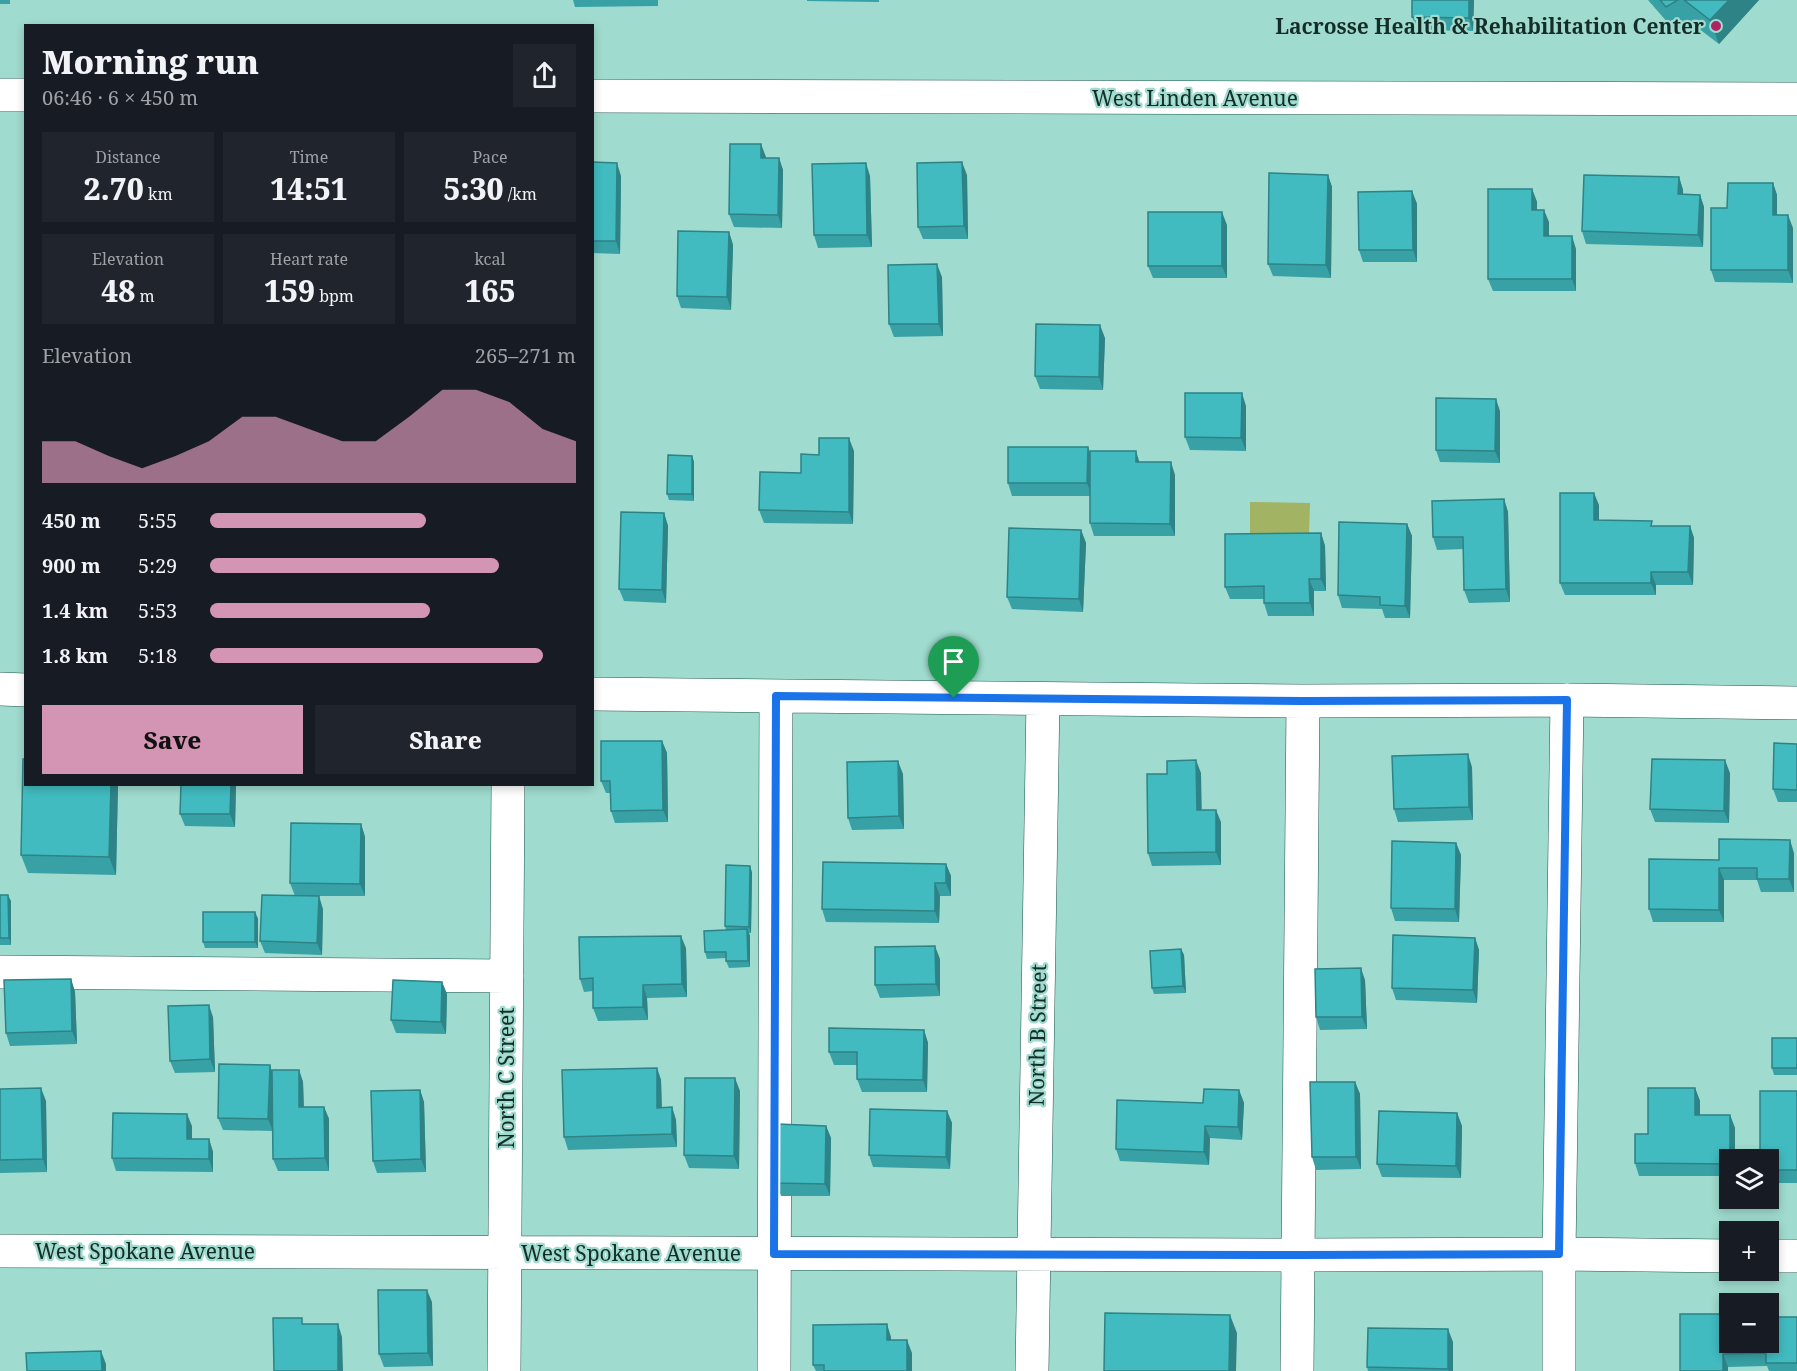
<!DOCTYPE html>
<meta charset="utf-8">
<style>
body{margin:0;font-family:"Noto Serif",serif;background:#20242c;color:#f1f3f6;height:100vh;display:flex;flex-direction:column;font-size:22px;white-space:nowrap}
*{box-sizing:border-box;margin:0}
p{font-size:20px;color:#9ea1a6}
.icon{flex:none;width:33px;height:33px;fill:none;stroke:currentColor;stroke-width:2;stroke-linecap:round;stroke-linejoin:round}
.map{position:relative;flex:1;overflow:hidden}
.panel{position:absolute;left:24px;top:24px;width:570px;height:762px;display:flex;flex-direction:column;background:#171b24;border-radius:0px;box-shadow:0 3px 9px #0003}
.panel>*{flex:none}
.controls{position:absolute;left:1719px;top:1149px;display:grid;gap:12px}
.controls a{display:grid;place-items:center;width:60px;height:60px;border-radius:0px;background:#171b24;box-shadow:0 3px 9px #0003;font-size:30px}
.pin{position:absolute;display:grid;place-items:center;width:51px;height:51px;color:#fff;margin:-62px -26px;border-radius:50% 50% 50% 0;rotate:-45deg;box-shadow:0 0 6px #0007}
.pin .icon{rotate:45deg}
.round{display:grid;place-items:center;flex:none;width:63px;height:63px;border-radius:0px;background:#20242c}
.headline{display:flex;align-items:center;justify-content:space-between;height:102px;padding:0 18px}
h1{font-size:33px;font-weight:800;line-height:45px}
.stats{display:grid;grid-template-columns:repeat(3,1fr);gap:9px;height:102px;padding:6px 18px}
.stats div{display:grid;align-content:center;border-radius:0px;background:#20242c;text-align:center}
.stats b{font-size:30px;font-weight:800}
.stats small{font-size:16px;font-weight:400}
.stats p{font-size:16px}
.chart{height:168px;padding:12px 18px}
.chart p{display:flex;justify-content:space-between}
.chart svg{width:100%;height:108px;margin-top:6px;fill:#d395b3;opacity:.7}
.primary-button{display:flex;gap:12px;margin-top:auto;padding:12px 18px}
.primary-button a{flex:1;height:69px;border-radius:0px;background:#d395b3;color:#111;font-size:24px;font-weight:800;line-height:69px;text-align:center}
.primary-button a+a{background:#20242c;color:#f1f3f6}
ul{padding:0 18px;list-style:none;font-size:20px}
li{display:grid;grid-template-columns:96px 72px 1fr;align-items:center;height:45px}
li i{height:15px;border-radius:8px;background:#d395b3}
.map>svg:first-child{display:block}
.water{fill:#a2b364}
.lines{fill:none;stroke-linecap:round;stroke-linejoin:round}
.minor-casing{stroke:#1a564c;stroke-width:34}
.minor{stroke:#fff;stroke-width:33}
.wall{fill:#38a1a5}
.shaded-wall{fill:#2e8386}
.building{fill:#41bbc0;stroke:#2e8386;stroke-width:1.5}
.route-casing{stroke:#fff;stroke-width:12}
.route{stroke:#1a73e8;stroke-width:8}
.poi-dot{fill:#ae2362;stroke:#9fdbce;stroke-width:2}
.labels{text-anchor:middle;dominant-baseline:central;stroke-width:4.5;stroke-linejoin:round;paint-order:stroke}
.poi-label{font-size:21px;font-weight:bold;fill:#152d28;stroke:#9fdbce;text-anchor:end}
.street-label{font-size:21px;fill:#152d28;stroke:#9fdbce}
</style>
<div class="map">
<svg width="1797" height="1371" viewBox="0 0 1797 1371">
<rect width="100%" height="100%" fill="#9fdbce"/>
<path class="water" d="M1250,502l60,1 -1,31h-59z"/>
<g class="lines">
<defs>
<path id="minor" d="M0,95h26
M592,96l1205,3
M0,689l26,1
M592,694l711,7 264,-1 230,3
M0,972l507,4
M0,1251l1298,4 261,-1 171,2
M1768,1256h29
M504,1371l4,-587
M774,1371l2,-675
M1032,1371l11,-672
M1297,1371l6,-670
M1559,1371v-117l8,-554"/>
</defs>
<use href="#minor" class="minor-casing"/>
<use href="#minor" class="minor"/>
</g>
<path class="wall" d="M0,0h10v4h-10z
M573,0h85v6l-83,1z
M807,0h72v2l-72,-1z
M1474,0l-1,31 -56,-1 -5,-13z
M1648,0h111l-40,44 -29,-22 -15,9z
M766,158h13l4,12 -1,58 -48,-1 -5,-13z
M592,162l29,14 -1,78 -28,-1z
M967,175l1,64h-45l-5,-12z
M1328,175l4,12 -1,91 -58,-2 -5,-12z
M870,176l2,71 -54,1 -4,-13z
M1679,177l4,13v4l17,1 4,12 -1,40 -117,-3 -4,-13z
M1773,183l4,12v20l16,13v55l-78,-1 -4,-12 16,-62z
M1532,189l5,13v8l12,12v14l27,13v42h-83l-5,-12z
M1412,191l5,13v58h-54l-4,-12z
M1227,225v53h-74l-5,-12z
M729,232l4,13 -2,65 -50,-2 -4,-12z
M942,277l1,59 -49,1 -5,-13z
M1105,338l-2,52 -63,-1 -5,-13z
M1246,406v45l-56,-1 -5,-13z
M1500,411v52l-60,-1 -4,-12z
M1088,447l2,7 49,8 36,13v61h-81l-4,-13v-27h-78l-4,-13z
M854,451l-1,73 -89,-1 -5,-13 42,-37 18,-18z
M692,456l2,6v39l-25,-1 -2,-6z
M1504,499l4,13 2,90 -41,1 -5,-13 -1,-41 -26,1 -4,-13z
M1599,505v15l54,6h37l4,12 -1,47h-37v10h-91l-5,-12z
M664,513l4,13 -2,77 -42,-2 -5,-12z
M1407,524l5,12 -2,82h-25l-3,-9 -40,-1 -4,-13z
M1081,530l5,13 -3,69 -71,-3 -5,-12z
M1321,533l4,13 1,45h-12v25h-46l-4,-13v-4h-34l-5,-12z
M662,741l5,12 1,69 -53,1 -4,-12v-18h-5l-5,-12z
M1797,744v58h-19l-5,-13z
M1472,767l1,53 -75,2 -4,-13z
M1201,773v37l20,12v43l-69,1 -4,-13z
M1730,773l-1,50 -74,-1 -5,-13z
M903,774l1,55 -52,1 -4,-12z
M118,784l-2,91 -88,-2 -7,-18z
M236,784l-1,43 -50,-1 -5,-12z
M361,824l4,13v59h-70l-5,-13z
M1456,843l5,12 -2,67 -64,-1 -4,-13z
M1794,853v39h-33l-4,-12h-33v42h-71l-4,-13 70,-49z
M946,864l5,12v20h-11l-1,27 -113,-1 -4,-13z
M752,872l-1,61h-2l1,3v31l-21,1 -3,-7v-3l-19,1 -2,-7 21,-22 -1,-4z
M0,895l11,6v44h-11z
M323,909l-1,46 -57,-2 -5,-12z
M255,912l3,7v29h-53l-2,-6z
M1475,938l4,12 -2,53 -81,-3 -4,-12z
M686,948l1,49 -40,1 1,22 -50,1 -5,-13v-17l-9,1 -4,-13z
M1181,949l3,6 2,38 -32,1 -2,-6z
M940,959v37l-60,2 -5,-13z
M71,979l4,13 2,52 -67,2 -4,-13z
M1365,980l2,49 -47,1 -4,-13z
M442,982l5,12 -1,40 -50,-1 -5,-13z
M213,1017l2,55 -40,1 -5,-12z
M924,1030l4,13 -1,49h-65l-5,-13v-14h-23l-5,-13z
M1797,1038v37h-23l-2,-7z
M657,1068l4,12 1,28 10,-1 4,13 1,27 -109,3 -4,-13z
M299,1070l4,12 1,25h20l5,12v52h-51l-5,-12v-28l-50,-1 -5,-12 54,-45z
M1355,1082l5,12 1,75 -45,1 -4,-13z
M1695,1088l5,13v14h30l5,13v32h-5v16h-91l-4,-13 13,-29z
M0,1089l46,12 1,71 -47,1z
M420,1090l4,12 2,70 -49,1 -4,-12z
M1239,1090l5,13 -2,37 -32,-2 -1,27 -89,-4 -4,-12 87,-46z
M740,1091l-1,78 -50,-1 -5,-13z
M1797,1091v92h-29v-23z
M947,1111l5,12 -2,46 -77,-2 -4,-12z
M1457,1113l5,13 -1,52 -79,-1 -5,-13z
M192,1126v13h17l4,13v20l-97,-1 -4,-13z
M826,1126l5,12 -1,58h-49l-5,-13z
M432,1302l1,64 -49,1 -5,-13z
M1797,1317v54h-28l-2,-5 -39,1v4h-48l50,-29z
M891,1337v3l21,13v18h-96l-3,-6z
M1453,1342v29h-85l-1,-4z"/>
<path class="shaded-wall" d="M1469,0h5l-1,31 -4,-13z
M1729,0h30l-40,44 -9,-24z
M761,144l5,13v13l-5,-12z
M779,158l4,12 -1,58 -4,-13z
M962,162l5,13 1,64 -4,-13z
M617,163l4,13 -1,78 -4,-13z
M866,163l4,13 2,71 -5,-12z
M1328,175l4,12 -1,91 -5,-13z
M1679,177l4,13v16l-5,-12z
M1773,183l4,12v33l-4,-13z
M1532,189l5,13v20l-5,-12z
M1412,191l5,13v58l-4,-12z
M1700,195l4,12 -1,40 -5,-12z
M1544,210l5,12v27l-5,-13z
M1222,212l5,13v53l-5,-12z
M1788,215l5,13v55l-5,-13z
M729,232l4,13 -2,65 -4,-13z
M1572,236l4,13v42l-4,-12z
M937,264l5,13 1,59 -4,-12z
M1100,325l5,13 -2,52 -4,-13z
M1242,393l4,13v45l-5,-13z
M1496,399l4,12v52l-5,-12z
M849,438l5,13 -1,73 -4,-12z
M1088,447l4,12v37l-5,-13z
M1136,451l4,13 -4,-2z
M692,456l2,6v39l-2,-7z
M1171,462l4,13v61l-5,-12z
M1594,493l5,12v27l-5,-12z
M1504,499l4,13 2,90 -4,-13z
M664,513l4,13 -2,77 -4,-13z
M1407,524l5,12 -2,82 -5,-12z
M1690,526l4,12 -1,47 -5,-13z
M1081,530l5,13 -3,69 -4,-13z
M1321,533l4,13 1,45 -5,-12z
M1651,572l5,13v10l-5,-12z
M1309,579l5,12v25l-4,-13z
M662,741l5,12 1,69 -5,-12z
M1468,754l4,13 1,53 -4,-13z
M1196,760l5,13 1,49 -5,-12z
M1725,760l5,13 -1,50 -5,-12z
M898,761l5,13 1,55 -5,-13z
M111,784h7l-2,91 -7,-18z
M231,784h5l-1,43 -5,-13z
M1216,810l5,12v43l-5,-13z
M361,824l4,13v59l-5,-12z
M1790,840l4,13v39l-5,-13z
M1456,843l5,12 -2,67 -4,-13z
M946,864l5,12v20l-5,-13z
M750,866l2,6 -1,61 -2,-6z
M1719,868l5,12v42l-5,-12z
M935,883l5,13 -1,27 -4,-12z
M8,895l3,6v44l-2,-7z
M319,896l4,13 -1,46 -5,-12z
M255,912l3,7v29l-3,-6z
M747,929l3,7v31l-2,-6z
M681,936l5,12 1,49 -5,-13z
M1475,938l4,12 -2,53 -4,-13z
M935,946l5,13v37l-4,-12z
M1181,949l3,6 2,38 -3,-7z
M1361,968l4,12 2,49 -5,-12z
M71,979l4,13 2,52 -5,-13z
M442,982l5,12 -1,40 -5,-12z
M643,985l4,13 1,22 -5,-13z
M209,1005l4,12 2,55 -5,-13z
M924,1030l4,13 -1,49 -4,-12z
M270,1065l4,13 -1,53 -5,-12z
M657,1068l4,12 1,41 -5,-13z
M299,1070l4,12 1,37 -5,-12z
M735,1078l5,13 -1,78 -5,-13z
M1355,1082l5,12 1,75 -5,-12z
M41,1088l5,13 1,71 -4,-13z
M1695,1088l5,13v27l-5,-13z
M420,1090l4,12 2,70 -5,-13z
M1239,1090l5,13 -2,37 -4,-13z
M324,1107l5,12v52l-4,-13z
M672,1107l4,13 1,27 -5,-13z
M947,1111l5,12 -2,46 -4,-12z
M1457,1113l5,13 -1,52 -5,-12z
M187,1114l5,12v26l-5,-13z
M1730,1115l5,13v32h-5z
M826,1126l5,12 -1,58 -5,-12z
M1205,1126l5,12 -1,27 -5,-13z
M209,1139l4,13v20l-4,-13z
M427,1290l5,12 1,64 -5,-13z
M1230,1315l7,18 -1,38h-7z
M338,1324l4,13 1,34h-5z
M887,1324l4,13v16l-4,-13z
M1448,1329l5,13v29h-4l-1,-2z
M907,1340l5,13v18h-5z
M101,1351l5,13v7h-4z
M1723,1354l5,13v4h-5z"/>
<path class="building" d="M1412,0h57v18l-57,-1z
M1660,0h18l-12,7z
M1684,0h45l-19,20z
M730,144h31v14h18l-1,57 -49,-1z
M592,162l25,1 -1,78h-24z
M962,162l2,64 -46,1 -1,-64z
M866,163l1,72h-53l-2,-71z
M1269,173l59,2 -2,90 -58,-1z
M1584,175l95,2 -1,17 22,1 -2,40 -116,-4z
M1728,183h45v32h15v55h-77v-62h16z
M1488,189h44v21h12v26h28v43h-84z
M1412,191l1,59h-54l-1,-58z
M1148,212h74v54h-74z
M678,231l51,1 -2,65 -50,-1z
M937,264l2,60h-50l-1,-59z
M1036,324l64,1 -1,52 -64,-1z
M1185,393h57l-1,45 -56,-1z
M1436,398l60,1 -1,52 -59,-1z
M819,438h30v74l-90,-2 1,-38 41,1v-19l18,1z
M1008,447h80l-1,36h-79z
M1090,451h46v11h35l-1,62 -80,-1z
M668,455l24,1v38h-25z
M1560,493h34v27l58,1 -1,5h39l-2,46h-37v11h-91z
M1504,499l2,90 -42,1 -1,-53h-30l-1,-36z
M621,512l43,1 -2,77 -43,-1z
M1339,522l68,2 -2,82 -25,-1v-8l-42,-2z
M1009,528l72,2 -2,69 -72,-2z
M1321,533v46h-12l1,24h-46v-17l-39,1v-53z
M601,741h61l1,69 -52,1 -1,-30h-9z
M1774,743l23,1v46l-24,-1z
M1468,754l1,53 -75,2 -2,-53z
M23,759h3v25h85l-2,73 -88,-2z
M1652,759l73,1 -1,51 -74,-2z
M1196,760l1,50h19v42l-68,1 -1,-79h20v-13z
M898,761l1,55 -51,2 -1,-56z
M181,784h50l-1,30h-50z
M291,823l70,1 -1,60 -70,-1z
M1719,839l71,1 -1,39h-32v-11h-38v42l-70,-1v-50l70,1z
M1392,841l64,2 -1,66 -64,-1z
M823,862l123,2v19h-11v28l-113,-2z
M726,865l24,1 -1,61 -24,-1z
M0,895h8l1,43h-9z
M262,895l57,1 -2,47 -57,-2z
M203,912h52v30h-52z
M747,929l1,32h-22v-9h-21l-1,-21z
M1393,935l82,3 -2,52 -81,-2z
M681,936l1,48 -39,1v22l-50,1v-30l-13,1 -1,-42z
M935,946l1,38 -61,1v-38z
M1181,949l2,37 -31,2 -2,-37z
M1361,968l1,49h-46l-1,-48z
M71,979l1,52 -66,2 -2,-53z
M393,980l49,2 -1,40 -50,-2z
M209,1005l1,54 -40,2 -2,-55z
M829,1028l95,2 -1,50 -66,-1v-27h-28z
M1772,1038h25v30h-25z
M219,1064l51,1 -2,54 -50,-1z
M657,1068v40l15,-1v27l-108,3 -2,-67z
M272,1070h27v37h25l1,51 -52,1z
M685,1078h50l-1,78 -50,-1z
M1310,1082h45l1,75h-44z
M41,1088l2,71 -43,1v-71z
M1648,1088h47v27h35v49l-95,-1v-29h13z
M1204,1089l35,1 -1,37 -33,-1 -1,26 -88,-3 1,-49 86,3z
M420,1090l1,69 -48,2 -2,-70z
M1760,1091h37v79h-29v-10h-8z
M870,1109l77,2 -1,46 -77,-2z
M1379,1111l78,2 -1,53 -79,-2z
M113,1113l74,1v25h22v20l-97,-1z
M777,1124l49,2 -1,58 -49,-1z
M378,1290h49l1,63 -49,1z
M1105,1313l125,2 -1,56h-125z
M1680,1314h50v28h38v-25h29v46h-31v-10l-43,1v17h-43z
M273,1318h29v6h36v47h-64z
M887,1324v16h20v31h-83v-6h-11v-40z
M1368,1328l80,1v40l-81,-2z
M101,1351l1,20h-75l-1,-18z"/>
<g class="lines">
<defs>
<path id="route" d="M776,696l527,5 264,-1 -8,554 -261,1 -524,-1z"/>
</defs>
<use href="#route" class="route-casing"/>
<use href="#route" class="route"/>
</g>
<circle class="poi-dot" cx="1716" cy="26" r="6"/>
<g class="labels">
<g class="poi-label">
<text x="1704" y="26">Lacrosse Health &amp; Rehabilitation Center</text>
</g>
<g class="street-label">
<text x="1195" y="98">West Linden Avenue</text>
<text transform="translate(1037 1035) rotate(-89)">North B Street</text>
<text transform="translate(506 1078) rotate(-90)">North C Street</text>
<text x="145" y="1251">West Spokane Avenue</text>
<text x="631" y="1253">West Spokane Avenue</text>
</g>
</g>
</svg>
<div class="controls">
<a><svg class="icon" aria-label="layers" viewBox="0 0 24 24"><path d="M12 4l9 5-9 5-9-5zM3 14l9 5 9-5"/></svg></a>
<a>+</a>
<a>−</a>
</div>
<div class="pin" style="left:954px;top:698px;background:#1e9e55"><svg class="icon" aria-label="arrive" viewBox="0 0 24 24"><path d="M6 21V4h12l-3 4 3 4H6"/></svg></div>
<section class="panel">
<div class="headline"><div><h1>Morning run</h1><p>06:46 · 6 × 450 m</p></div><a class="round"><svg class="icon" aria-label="share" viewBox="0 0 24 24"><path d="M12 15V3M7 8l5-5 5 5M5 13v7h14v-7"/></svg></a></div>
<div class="stats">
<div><p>Distance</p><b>2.70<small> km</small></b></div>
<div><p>Time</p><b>14:51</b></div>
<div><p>Pace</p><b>5:30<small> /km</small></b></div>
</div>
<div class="stats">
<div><p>Elevation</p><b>48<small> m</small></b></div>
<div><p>Heart rate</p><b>159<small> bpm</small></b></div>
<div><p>kcal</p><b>165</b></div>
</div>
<div class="chart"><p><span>Elevation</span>265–271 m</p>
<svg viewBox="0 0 160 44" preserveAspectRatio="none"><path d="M0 44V27L10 27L20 33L30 38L40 33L50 27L60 17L70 17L80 22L90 27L100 27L110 17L120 6L130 6L140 11L150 22L160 27V44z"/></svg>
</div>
<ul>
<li><b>450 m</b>5:55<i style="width:59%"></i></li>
<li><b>900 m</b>5:29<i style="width:79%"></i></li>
<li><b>1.4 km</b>5:53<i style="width:60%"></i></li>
<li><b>1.8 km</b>5:18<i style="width:91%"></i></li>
</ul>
<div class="primary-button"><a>Save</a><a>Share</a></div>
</section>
</div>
